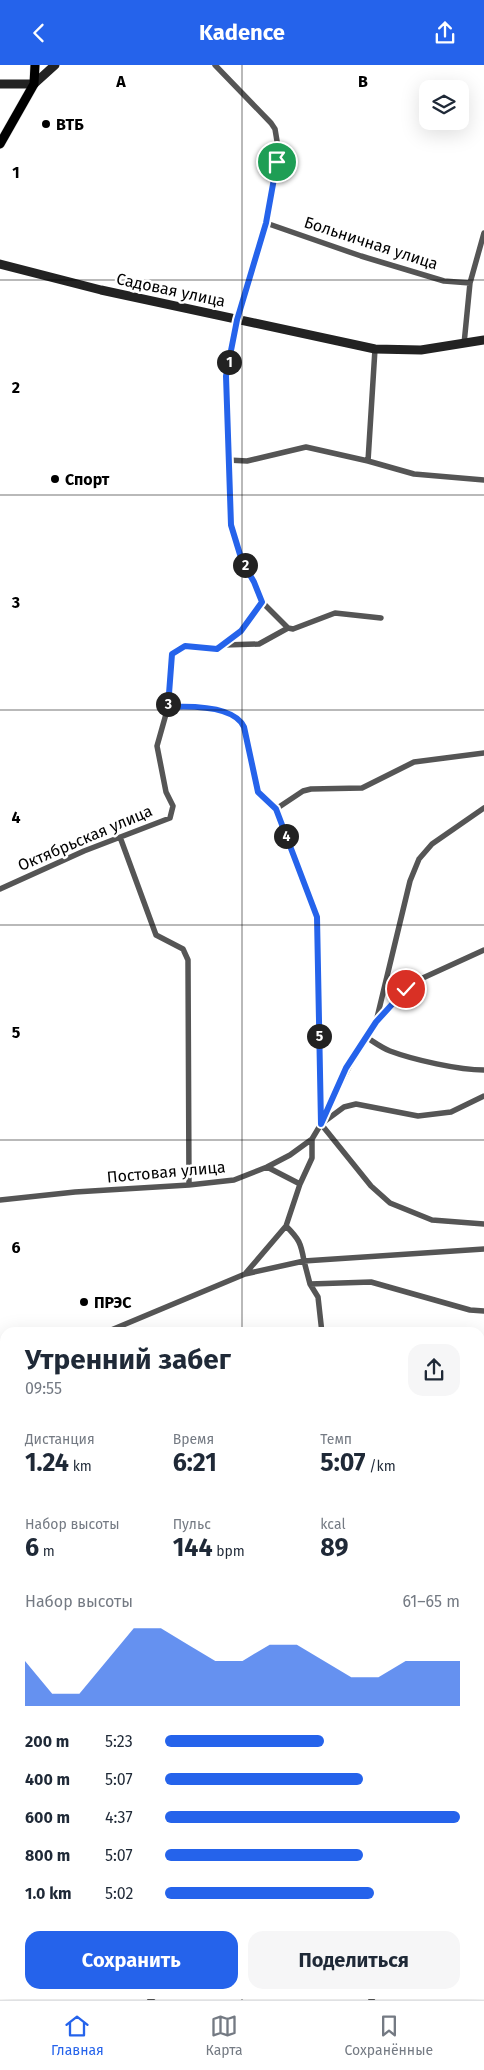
<!DOCTYPE html>
<html lang="ru">
<meta charset="utf-8">
<style>
body{margin:0;font-family:"Fira Sans",sans-serif;background:#f6f6f7;color:#1f2937;height:100vh;display:flex;flex-direction:column;font-size:19px;white-space:nowrap}
*{box-sizing:border-box;margin:0}
p{font-size:16px;color:#747a83}
.icon{flex:none;width:28px;height:28px;fill:none;stroke:currentColor;stroke-width:2;stroke-linecap:round;stroke-linejoin:round}
.map{position:relative;flex:1;overflow:hidden}
.panel{position:absolute;left:0px;top:1262px;width:485px;height:672px;display:flex;flex-direction:column;background:#fff;border-radius:15px 15px 0 0;box-shadow:0 5px 20px #0002}
.panel>*{flex:none}
.controls{position:absolute;left:419px;top:15px;display:grid;gap:10px}
.controls a{display:grid;place-items:center;width:50px;height:50px;border-radius:10px;background:#fff;box-shadow:0 5px 20px #0002;font-size:25px}
.pin{position:absolute;display:grid;place-items:center;width:42px;height:42px;color:#fff;margin:-21px;border:2px solid #fff;border-radius:50%;box-shadow:0 1px 5px #0007}
.km{position:absolute;width:25px;height:25px;margin:-12px;border-radius:50%;background:#222;color:#fff;font-size:14px;line-height:25px;text-align:center}
.round{display:grid;place-items:center;flex:none;width:52px;height:52px;border-radius:15px;background:#f6f6f7}
.headline{display:flex;align-items:center;justify-content:space-between;height:85px;padding:0 25px}
h1{font-size:28px;font-weight:700;line-height:38px}
.stats{display:grid;grid-template-columns:repeat(3,1fr);gap:8px;height:85px;padding:5px 25px}
.stats div{display:grid;align-content:center}
.stats b{font-size:25px;font-weight:700}
.stats small{font-size:14px;font-weight:400}
.stats p{font-size:14px}
.chart{height:140px;padding:10px 25px}
.chart p{display:flex;justify-content:space-between}
.chart svg{width:100%;height:90px;margin-top:5px;fill:#2563eb;opacity:.7}
.button{display:flex;gap:10px;margin-top:auto;padding:10px 25px}
.button a{flex:1;height:58px;border-radius:15px;background:#2563eb;color:#fff;font-size:20px;font-weight:700;line-height:58px;text-align:center}
.button a+a{background:#f6f6f7;color:#1f2937}
ul{padding:0 25px;list-style:none;font-size:16px}
li{display:grid;grid-template-columns:80px 60px 1fr;align-items:center;height:38px}
li i{height:12px;border-radius:6px;background:#2563eb}
header{display:flex;justify-content:space-between;align-items:center;height:65px;padding:0 25px;background:#2563eb;color:#fff;font-size:22px;font-weight:700}
.tab-bar{display:flex;justify-content:space-around;align-items:center;height:70px;border-top:1px solid #e0e1e3;background:#fff;font-size:14px;color:#747a83}
.tab-bar a{display:grid;justify-items:center;gap:2px}
.tab-bar .selected{color:#2563eb}
.map>svg:first-child{display:block}
.lines{fill:none;stroke-linecap:round;stroke-linejoin:round}
.primary-casing{stroke:#dbdbdb;stroke-width:10}
.street{stroke:#555;stroke-width:5.5}
.secondary{stroke:#222;stroke-width:9}
.primary{stroke:#000;stroke-width:9}
.route-casing{stroke:#fff;stroke-width:10}
.route{stroke:#2563eb;stroke-width:6}
.grid{fill:none;stroke:#000;stroke-width:1;stroke-opacity:0.55}
.poi-dot{fill:#000;stroke:#fff;stroke-width:2}
.labels{text-anchor:middle;dominant-baseline:central;stroke-width:5;stroke-linejoin:round;paint-order:stroke}
.poi-label{font-size:16px;font-weight:bold;fill:#000;stroke:#fff;text-anchor:start}
.street-label{font-size:16px;fill:#000;stroke:#fff}
.grid-label{font-size:16px;text-anchor:middle;font-weight:bold;fill:#000;stroke:#fff;stroke-width:5;stroke-linejoin:round;paint-order:stroke}
</style>
<header><svg class="icon" aria-label="back" viewBox="0 0 24 24"><path d="M15 5l-7 7 7 7"/></svg>Kadence<svg class="icon" aria-label="share" viewBox="0 0 24 24"><path d="M12 15V3M7 8l5-5 5 5M5 13v7h14v-7"/></svg></header>
<div class="map">
<svg width="484" height="1935" viewBox="0 0 484 1935">
<rect width="100%" height="100%" fill="#fff"/>
<g class="lines">
<defs>
<path id="primary" d="M0,79l34,-60 1,-19"/>
</defs>
<use href="#primary" class="primary-casing"/>
<path class="street" d="M215,0l56,58 4,6 2,12v21l-11,61 -29,97 -11,56 2,84 3,65 11,36 12,21 8,20 26,26 5,1 42,-16 46,5
M266,158l95,33 83,25 26,2
M464,279l6,-61 14,-50
M228,395l19,1 59,-14 62,14 46,13 70,6
M368,396l7,-112
M224,580l35,-1 29,-16
M168,642c21,-1 66,-2 76,20l14,65 18,17 41,108 4,207 50,62 19,17 42,17 52,4
M276,744l27,-18 8,-2 51,-1 52,-26 70,-9
M120,772l36,98 27,14 5,11 1,225
M0,824l84,-38 86,-33 3,-12 -7,-14 -9,-46 11,-39 4,-53 13,-8 32,3 24,-18 21,-29
M376,957l34,-141 9,-22 13,-15 52,-36
M366,972c8,5 16,11 24,14 24,9 69,19 94,19
M323,1056c23,-51 47,-102 91,-139l70,-32
M267,1102l33,17 -14,42c13,13 15,17 18,35l180,-12
M300,1119l12,-26v-19
M0,1135l75,-8 114,-7 45,-5 33,-13 23,-12 22,-16 9,-15 23,-17 12,-3 62,12 33,-4 33,-16
M286,1161l-41,48 59,-13 6,23 61,-2 99,28 14,1
M310,1219l8,13 4,36
M104,1268l141,-59
M0,1306l5,-1
M0,1349l5,-5
M480,1399l4,-1
M0,1490h5
M480,1542l4,-2
M480,1662l4,-4
M480,1816l4,-5
M0,1843l5,-3
M150,1935l6,-5
M371,1935l4,-5"/>
<path class="secondary" d="M0,19h34l21,-19
M0,199l101,26 274,59 46,1 63,-10"/>
<use href="#primary" class="primary"/>
</g>
<g class="lines">
<defs>
<path id="route" d="M277,97l-11,61 -29,97 -11,56 5,149 11,36 12,21 8,20 -21,29 -24,18 -32,-3 -13,8 -4,53c21,-1 66,-2 76,20l14,65 18,17 41,108 4,207 25,-56 30,-46 30,-33"/>
</defs>
<use href="#route" class="route-casing"/>
<use href="#route" class="route"/>
</g>
<path class="grid" d="M242,0v1268M0,215h484M0,430h484M0,645h484M0,860h484M0,1075h484M0,1290h5M480,1290h4M0,1505h5M480,1505h4M0,1720h5M480,1720h4M242,1930v5"/>
<g class="poi-dot">
<circle cx="46" cy="59" r="5"/>
<circle cx="55" cy="414" r="5"/>
<circle cx="84" cy="1237" r="5"/>
</g>
<g class="labels">
<g class="poi-label">
<text x="56" y="59">ВТБ</text>
<text x="65" y="414">Спорт</text>
<text x="94" y="1237">ПРЭС</text>
</g>
<g class="street-label">
<text transform="translate(371 178) rotate(18)">Больничная улица</text>
<text transform="translate(171 225) rotate(12)">Садовая улица</text>
<text transform="translate(85 773) rotate(-23)">Октябрьская улица</text>
<text transform="translate(166 1107) rotate(-5)">Постовая улица</text>
</g>
</g>
<g class="grid-label">
<text x="121" y="22">A</text>
<text x="363" y="22">B</text>
<text x="16" y="113">1</text>
<text x="16" y="328">2</text>
<text x="16" y="543">3</text>
<text x="16" y="758">4</text>
<text x="16" y="973">5</text>
<text x="16" y="1188">6</text>
</g>
</svg>
<div class="controls">
<a><svg class="icon" aria-label="layers" viewBox="0 0 24 24"><path d="M12 4l9 5-9 5-9-5zM3 14l9 5 9-5"/></svg></a>
</div>
<div class="pin" style="left:277px;top:97px;background:#1e9e55"><svg class="icon" aria-label="arrive" viewBox="0 0 24 24"><path d="M6 21V4h12l-3 4 3 4H6"/></svg></div>
<div class="pin" style="left:406px;top:924px;background:#d93025"><svg class="icon" aria-label="check" viewBox="0 0 24 24"><path d="M5 12l5 5 9-10"/></svg></div>
<b class="km" style="left:229px;top:297px">1</b>
<b class="km" style="left:245px;top:500px">2</b>
<b class="km" style="left:168px;top:639px">3</b>
<b class="km" style="left:286px;top:771px">4</b>
<b class="km" style="left:319px;top:971px">5</b>
<section class="panel">
<div class="headline"><div><h1>Утренний забег</h1><p>09:55</p></div><a class="round"><svg class="icon" aria-label="share" viewBox="0 0 24 24"><path d="M12 15V3M7 8l5-5 5 5M5 13v7h14v-7"/></svg></a></div>
<div class="stats">
<div><p>Дистанция</p><b>1.24<small> km</small></b></div>
<div><p>Время</p><b>6:21</b></div>
<div><p>Темп</p><b>5:07<small> /km</small></b></div>
</div>
<div class="stats">
<div><p>Набор высоты</p><b>6<small> m</small></b></div>
<div><p>Пульс</p><b>144<small> bpm</small></b></div>
<div><p>kcal</p><b>89</b></div>
</div>
<div class="chart"><p><span>Набор высоты</span>61–65 m</p>
<svg viewBox="0 0 160 44" preserveAspectRatio="none"><path d="M0 44V22L10 38L20 38L30 22L40 6L50 6L60 14L70 22L80 22L90 14L100 14L110 22L120 30L130 30L140 22L150 22L160 22V44z"/></svg>
</div>
<ul>
<li><b>200 m</b>5:23<i style="width:54%"></i></li>
<li><b>400 m</b>5:07<i style="width:67%"></i></li>
<li><b>600 m</b>4:37<i style="width:100%"></i></li>
<li><b>800 m</b>5:07<i style="width:67%"></i></li>
<li><b>1.0 km</b>5:02<i style="width:71%"></i></li>
</ul>
<div class="button"><a>Сохранить</a><a>Поделиться</a></div>
</section>
</div>
<nav class="tab-bar">
<a class="selected"><svg class="icon" aria-label="home" viewBox="0 0 24 24"><path d="M3 11l9-7 9 7M6 9v11h12V9"/></svg>Главная</a>
<a><svg class="icon" aria-label="map" viewBox="0 0 24 24"><path d="M3 6l6-2 6 2 6-2v14l-6 2-6-2-6 2zM9 4v14M15 6v14"/></svg>Карта</a>
<a><svg class="icon" aria-label="saved" viewBox="0 0 24 24"><path d="M7 4h10v16l-5-4-5 4z"/></svg>Сохранённые</a>
</nav>
